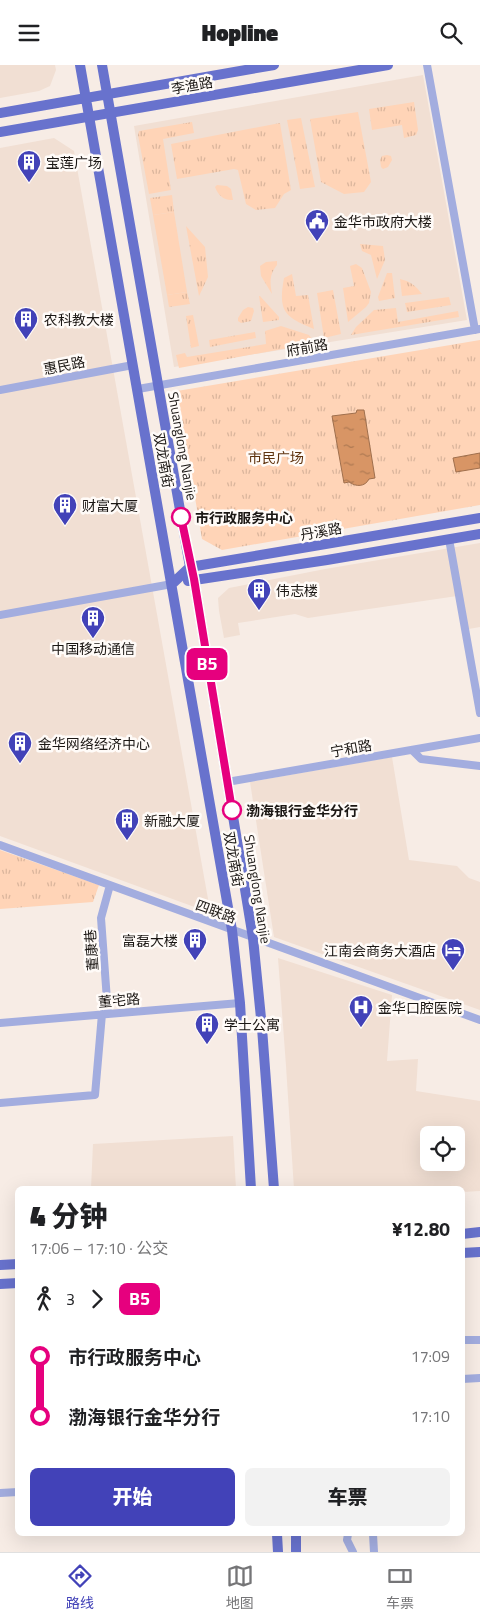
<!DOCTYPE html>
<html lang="zh">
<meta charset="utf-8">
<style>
body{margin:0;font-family:"Titillium Web","Noto Sans SC",sans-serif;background:#f2f2f2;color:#202124;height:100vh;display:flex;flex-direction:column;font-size:19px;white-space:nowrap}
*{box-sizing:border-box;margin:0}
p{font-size:16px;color:#757577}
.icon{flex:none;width:28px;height:28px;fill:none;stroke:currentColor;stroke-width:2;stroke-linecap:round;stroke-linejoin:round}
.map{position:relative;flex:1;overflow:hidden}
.side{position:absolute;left:15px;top:1121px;width:450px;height:350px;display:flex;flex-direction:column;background:#fff;border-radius:8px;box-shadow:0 5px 20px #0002}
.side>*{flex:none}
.badge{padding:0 10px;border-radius:8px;font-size:18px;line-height:32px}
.fabs{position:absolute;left:420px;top:1061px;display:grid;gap:10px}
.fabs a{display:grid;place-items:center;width:45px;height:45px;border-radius:8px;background:#fff;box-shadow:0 5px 20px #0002;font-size:25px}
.map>.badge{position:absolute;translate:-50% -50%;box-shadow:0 0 0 2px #fff}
.legs{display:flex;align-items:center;gap:8px;height:55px;padding:0 15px;font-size:16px}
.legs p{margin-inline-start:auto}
.overview{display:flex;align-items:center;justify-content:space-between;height:85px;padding:0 15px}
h1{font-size:28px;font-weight:800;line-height:38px}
.primary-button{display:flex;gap:10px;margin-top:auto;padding:10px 15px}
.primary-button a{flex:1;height:58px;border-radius:8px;background:#4242b8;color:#fff;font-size:20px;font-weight:800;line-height:58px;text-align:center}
.primary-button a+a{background:#f2f2f2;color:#202124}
ul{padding:0 15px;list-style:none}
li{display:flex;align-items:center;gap:18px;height:60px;font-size:19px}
li i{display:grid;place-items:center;width:8px;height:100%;margin:0 6px;background:currentColor}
li i::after{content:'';width:12px;height:12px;margin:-6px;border:4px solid;border-radius:50%;background:#fff}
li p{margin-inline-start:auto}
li:first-child i{background:linear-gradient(#0000 50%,currentColor 0)}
li:last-child i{background:linear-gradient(currentColor 50%,#0000 0)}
header{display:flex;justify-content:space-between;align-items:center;height:65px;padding:0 15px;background:#fff;font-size:22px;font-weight:800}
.dock{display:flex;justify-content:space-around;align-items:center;height:70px;border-top:1px solid #e0e0e0;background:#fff;font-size:14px;color:#757577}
.dock a{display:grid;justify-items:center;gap:2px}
.dock .on{color:#4242b8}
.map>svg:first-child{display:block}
</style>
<header><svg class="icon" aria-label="menu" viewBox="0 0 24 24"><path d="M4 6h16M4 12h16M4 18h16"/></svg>Hopline<svg class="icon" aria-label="search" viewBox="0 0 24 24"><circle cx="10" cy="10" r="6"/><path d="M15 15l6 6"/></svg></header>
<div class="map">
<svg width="480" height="1487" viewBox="0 0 480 1487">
<defs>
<pattern id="grass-tufts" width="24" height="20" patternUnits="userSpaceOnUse" patternTransform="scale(1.25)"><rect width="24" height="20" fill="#ffd4b7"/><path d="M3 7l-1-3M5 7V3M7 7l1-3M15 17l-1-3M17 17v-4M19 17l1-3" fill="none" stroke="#dab59c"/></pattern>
<pattern id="water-ripples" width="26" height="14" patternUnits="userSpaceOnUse" patternTransform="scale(1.25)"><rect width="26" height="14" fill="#d89565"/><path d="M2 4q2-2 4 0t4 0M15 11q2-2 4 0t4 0" fill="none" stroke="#ae7952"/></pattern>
</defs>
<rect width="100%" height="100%" fill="#f7ece5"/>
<path fill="#f1dfd3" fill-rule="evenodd" d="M0,0H55L56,5L50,21L39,26L0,33Z
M423,10L467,255L174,302L134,61Z
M54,73L74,86L210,845L200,844L0,771V83Z
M480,478V562L463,565L457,531L308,553L295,549L238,558L240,570L224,573L219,546L218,533L229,523L325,504Z
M392,692L409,795L457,801L469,813L480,817V945L274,872L250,717Z
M278,893L392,930L387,996L418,994L416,1026L480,1036V1126L463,1127L462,1124H294L286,1001ZM429,1070H456V1098H429Z
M233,1071L236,1124H91L93,1079Z"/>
<path fill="url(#grass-tufts)" d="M414,37L418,65L416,70L404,73L402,60L372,65L369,44Z
M358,47L371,117L364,127L344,129L321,117L310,54Z
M301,53L315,122L300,124L287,55Z
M192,57L194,68L163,74L171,125L149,129L138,70L139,66Z
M280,58L291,125L284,129L275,143L256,145L246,139L238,105L234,104L177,114L171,79Z
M387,90L391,91L392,95L388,102L383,104L381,102L380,95L382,91Z
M217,120L227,121L231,124L233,135C224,136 218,130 215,122Z
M172,130L174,147L153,150L150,133Z
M186,161L205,182L208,212L199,231Z
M360,179L383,181L385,195L377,214L371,190L362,186Z
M277,196V200C269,210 270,218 272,229L261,211L260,201L266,197Z
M356,199L362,203L371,227L369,238L366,242L348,257L343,223L354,221L350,201Z
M387,208H392L395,233L379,236L378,232Z
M292,209L296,231L308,230L314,264C284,252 278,246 284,213Z
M400,214C410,216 416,221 422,229L402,231Z
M333,225L341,269L324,273L317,228Z
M187,227L190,239L169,242L167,230Z
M259,231H260L279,252V255L263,257Z
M449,232L451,240L407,247L405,238Z
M248,242L253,243L254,246L251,256L241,258L238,256V253L243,245Z
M396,243L398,257L458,246L459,252L351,270L356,262L374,245Z
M193,250L199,281L191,283L186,251Z
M281,261L309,270L315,278L179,303L176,290L185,288L187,292L266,279L265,266Z
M255,267L256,273L210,282L209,275Z
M480,275V440L222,485L202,474L177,326Z
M0,785L99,820L93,837L0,844Z"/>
<path fill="#ffd4b7" d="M174,147L187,227L167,230L153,150Z"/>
<path fill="url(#water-ripples)" stroke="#9f6f4d" d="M357,345H364L375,413L369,414C365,422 356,422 349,417L344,418L332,351L356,348Z
M480,388V403L456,407L453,393Z"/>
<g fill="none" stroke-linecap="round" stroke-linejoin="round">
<path stroke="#a3addf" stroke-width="8" d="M427,0L475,265
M138,324L480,264
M0,325L133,300
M449,474L480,648
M0,550L172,519
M412,685L421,694L480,701
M227,717L480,673
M0,780L480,955
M108,949L101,853L110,820
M0,958L240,938
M0,1038L95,1030L102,949
M462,1275H480
M462,1314L480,1313
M0,1428L18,1427
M348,1469L347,1475L353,1487
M373,1469L374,1487"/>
<path stroke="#6872cd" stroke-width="10" d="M80,0L232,865L240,938L251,1124
M102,0L190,502L194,514L253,873L262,963L274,1124
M0,48L274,0
M0,67L388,0
M188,516L327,495L480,469
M172,519L190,502L480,453
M462,1169L480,1167
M462,1188L480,1187
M0,1200L18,1199
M0,1219L18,1218
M277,1469L278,1487
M296,1469V1487"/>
</g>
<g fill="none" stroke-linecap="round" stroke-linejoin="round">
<g stroke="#fff" stroke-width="11">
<path id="line-1" d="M181,452L194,514L232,745"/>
</g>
<use href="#line-1" stroke="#e6007e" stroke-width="8"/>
</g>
<defs>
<g id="building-pin" transform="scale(1.25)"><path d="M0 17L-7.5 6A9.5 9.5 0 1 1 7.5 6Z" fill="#4242b8" stroke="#fffbf8"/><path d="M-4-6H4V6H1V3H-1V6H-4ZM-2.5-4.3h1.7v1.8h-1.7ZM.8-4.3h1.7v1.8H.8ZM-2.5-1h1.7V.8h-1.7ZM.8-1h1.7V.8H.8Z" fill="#fff"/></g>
<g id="civic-pin" transform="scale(1.25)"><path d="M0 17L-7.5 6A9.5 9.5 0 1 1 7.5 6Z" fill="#4242b8" stroke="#fffbf8"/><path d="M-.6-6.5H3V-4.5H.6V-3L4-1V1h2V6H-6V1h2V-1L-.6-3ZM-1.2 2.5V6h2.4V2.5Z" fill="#fff"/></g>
<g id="hotel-pin" transform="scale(1.25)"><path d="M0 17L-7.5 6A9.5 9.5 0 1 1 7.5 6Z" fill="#4242b8" stroke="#fffbf8"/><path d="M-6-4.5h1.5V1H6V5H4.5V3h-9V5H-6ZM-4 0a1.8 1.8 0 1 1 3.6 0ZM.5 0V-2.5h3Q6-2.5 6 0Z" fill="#fff"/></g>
<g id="hospital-pin" transform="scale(1.25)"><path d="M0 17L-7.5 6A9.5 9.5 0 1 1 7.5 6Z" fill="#4242b8" stroke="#fffbf8"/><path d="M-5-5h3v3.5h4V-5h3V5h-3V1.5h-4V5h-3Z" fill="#fff"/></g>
</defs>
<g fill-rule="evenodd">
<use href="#building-pin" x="29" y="97"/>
<use href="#civic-pin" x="317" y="156"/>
<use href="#building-pin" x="26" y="254"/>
<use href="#building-pin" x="65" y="440"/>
<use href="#building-pin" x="259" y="525"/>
<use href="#building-pin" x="93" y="553"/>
<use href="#building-pin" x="20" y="678"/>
<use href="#building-pin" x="127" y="755"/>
<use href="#building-pin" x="195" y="875"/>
<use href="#hotel-pin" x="453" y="885"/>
<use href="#hospital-pin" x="361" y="942"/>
<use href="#building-pin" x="207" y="959"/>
</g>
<g fill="#fff" stroke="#e6007e" stroke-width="2.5">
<circle cx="181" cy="452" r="9"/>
<circle cx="232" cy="745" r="9"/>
</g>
<g text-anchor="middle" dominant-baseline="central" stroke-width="5" stroke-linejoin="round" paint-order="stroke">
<g font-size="14" fill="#1b1714" stroke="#fffbf8">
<text transform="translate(192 20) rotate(-10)">李渔路</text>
<text transform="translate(307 282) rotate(-10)">府前路</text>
<text transform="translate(64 300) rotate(-11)">惠民路</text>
<text transform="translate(183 381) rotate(80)">Shuanglong Nanjie</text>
<text transform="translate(164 395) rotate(80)">双龙南街</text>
<text transform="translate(321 466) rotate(-10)">丹溪路</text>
<text transform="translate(351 683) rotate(-10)">宁和路</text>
<text transform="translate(234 794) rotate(80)">双龙南街</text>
<text transform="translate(258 824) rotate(81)">Shuanglong Nanjie</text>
<text transform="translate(216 846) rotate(20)">四联路</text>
<text transform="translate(91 885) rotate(-94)">董康巷</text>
<text transform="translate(119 935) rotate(-5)">董宅路</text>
</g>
<g font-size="14" fill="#1b1714" stroke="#fffbf8" text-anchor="start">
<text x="46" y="97">宝莲广场</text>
<text x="334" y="156">金华市政府大楼</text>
<text x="44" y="254">农科教大楼</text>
<text x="82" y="440">财富大厦</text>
<text x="276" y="525">伟志楼</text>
<text x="93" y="583" text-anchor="middle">中国移动通信</text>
<text x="38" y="678">金华网络经济中心</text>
<text x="144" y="755">新融大厦</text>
<text x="178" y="875" text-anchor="end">富磊大楼</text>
<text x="436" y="885" text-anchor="end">江南会商务大酒店</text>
<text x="378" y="942">金华口腔医院</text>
<text x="224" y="959">学士公寓</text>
</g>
<g font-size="14" fill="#5e320d" stroke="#fffbf8">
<text x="276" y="392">市民广场</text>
</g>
<g font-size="14" font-weight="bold" fill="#1b1714" stroke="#fffbf8" text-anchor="start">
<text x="195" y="452">市行政服务中心</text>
<text x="246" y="745">渤海银行金华分行</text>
</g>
</g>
</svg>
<div class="fabs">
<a><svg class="icon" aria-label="locate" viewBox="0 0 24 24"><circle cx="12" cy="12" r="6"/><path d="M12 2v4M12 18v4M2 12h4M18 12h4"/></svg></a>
</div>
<b class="badge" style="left:207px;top:599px;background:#e6007e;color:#fff">B5</b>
<section class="side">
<div class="overview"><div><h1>4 分钟</h1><p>17:06 – 17:10 · 公交</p></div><b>¥12.80</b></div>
<div class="legs"><svg class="icon" aria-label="walk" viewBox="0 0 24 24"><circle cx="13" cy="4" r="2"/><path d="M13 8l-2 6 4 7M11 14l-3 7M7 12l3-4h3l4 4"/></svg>3<svg class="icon" aria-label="forward" viewBox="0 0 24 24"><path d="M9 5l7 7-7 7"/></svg><b class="badge" style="background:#e6007e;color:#fff">B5</b></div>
<ul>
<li><i style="color:#e6007e"></i><b>市行政服务中心</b><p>17:09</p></li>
<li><i style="color:#e6007e"></i><b>渤海银行金华分行</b><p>17:10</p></li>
</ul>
<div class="primary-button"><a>开始</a><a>车票</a></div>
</section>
</div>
<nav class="dock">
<a class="on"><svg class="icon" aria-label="directions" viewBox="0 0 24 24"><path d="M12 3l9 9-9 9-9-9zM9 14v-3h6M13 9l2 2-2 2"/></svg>路线</a>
<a><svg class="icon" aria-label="map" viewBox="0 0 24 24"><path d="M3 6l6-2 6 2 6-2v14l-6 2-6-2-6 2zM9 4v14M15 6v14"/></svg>地图</a>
<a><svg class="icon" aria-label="tickets" viewBox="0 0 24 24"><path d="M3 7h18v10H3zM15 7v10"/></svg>车票</a>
</nav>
